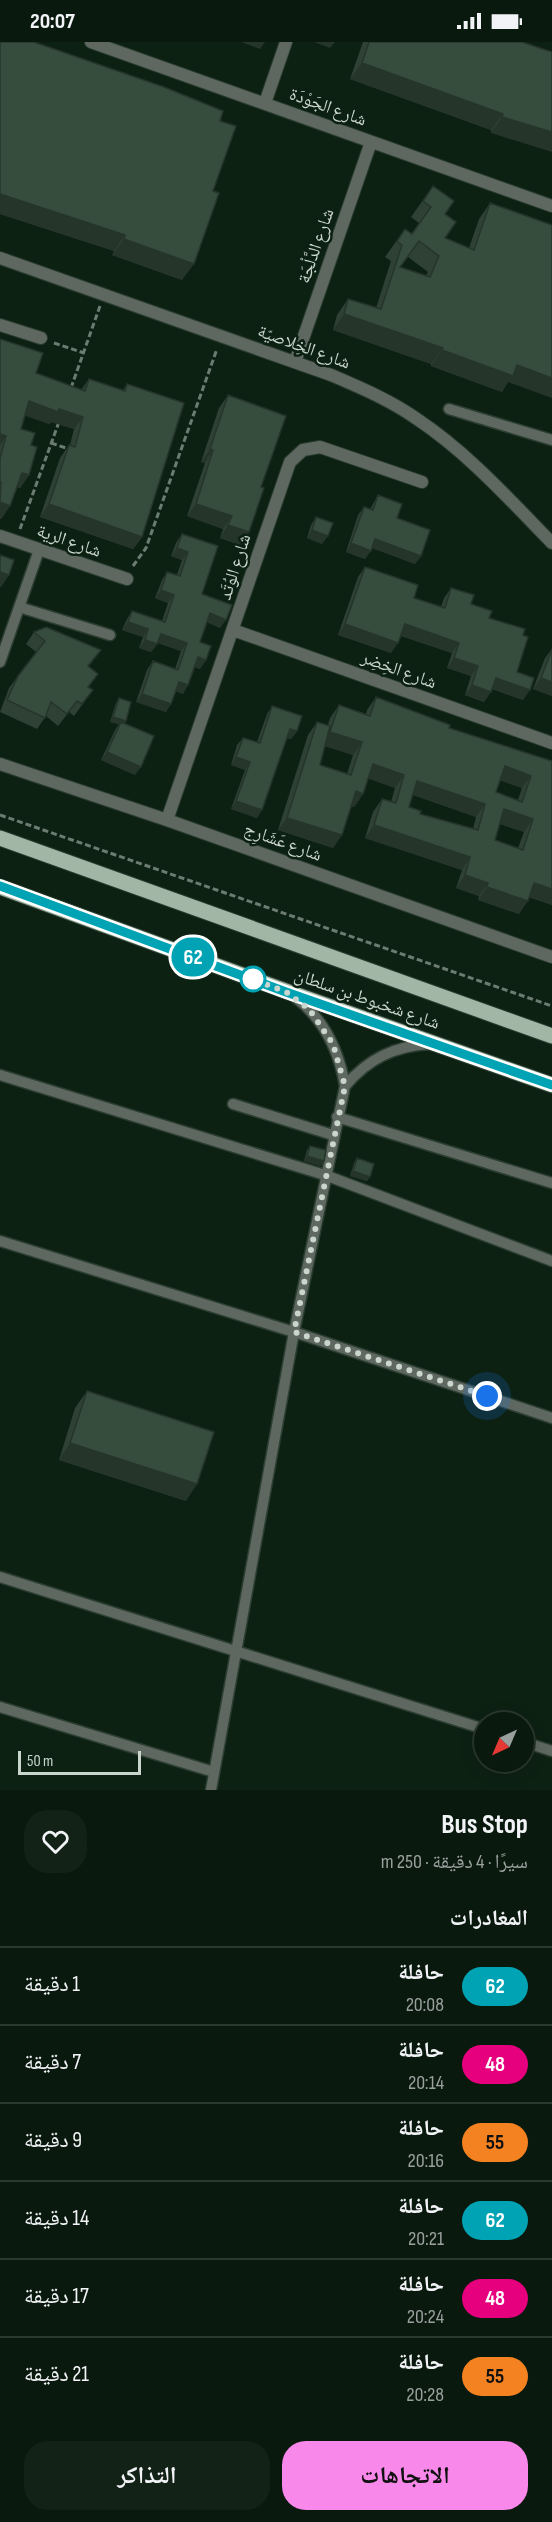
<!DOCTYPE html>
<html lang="ar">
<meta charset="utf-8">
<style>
body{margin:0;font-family:"Sofia Sans Condensed","Noto Naskh Arabic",sans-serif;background:#132217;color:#f1f3f6;direction:rtl;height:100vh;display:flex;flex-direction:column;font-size:22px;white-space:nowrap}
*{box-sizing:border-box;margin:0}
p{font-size:20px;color:#99a09e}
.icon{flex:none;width:33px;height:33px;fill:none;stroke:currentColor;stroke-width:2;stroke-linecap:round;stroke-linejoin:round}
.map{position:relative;height:1748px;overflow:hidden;direction:ltr}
.details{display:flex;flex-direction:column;background:#0a190e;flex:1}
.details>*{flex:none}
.badge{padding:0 12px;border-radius:20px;font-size:21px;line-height:39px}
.needle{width:39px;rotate:224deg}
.controls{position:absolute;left:474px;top:1670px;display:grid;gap:12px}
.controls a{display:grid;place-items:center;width:60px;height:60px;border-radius:50%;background:#0a190e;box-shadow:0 3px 15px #0003,0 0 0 2px #2a382e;font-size:30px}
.scale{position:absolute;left:18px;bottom:15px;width:123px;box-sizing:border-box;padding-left:6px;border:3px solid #cad6cd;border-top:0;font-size:16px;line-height:21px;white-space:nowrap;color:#cad6cd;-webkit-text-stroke:4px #0d2113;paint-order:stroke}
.you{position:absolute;width:30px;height:30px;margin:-15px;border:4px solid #fff;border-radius:50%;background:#1a73e8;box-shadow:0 0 0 9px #1a73e833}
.map>.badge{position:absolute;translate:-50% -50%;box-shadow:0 0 0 3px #fff}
h2{padding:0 24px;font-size:22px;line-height:54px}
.round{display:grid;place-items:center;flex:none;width:63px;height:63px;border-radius:24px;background:#132217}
.summary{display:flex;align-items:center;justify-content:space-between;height:102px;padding:0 24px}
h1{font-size:28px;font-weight:700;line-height:45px}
.cta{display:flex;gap:12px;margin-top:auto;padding:12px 24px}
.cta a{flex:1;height:69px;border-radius:24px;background:#f888ea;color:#111;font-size:24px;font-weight:700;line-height:69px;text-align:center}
.cta a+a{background:#132217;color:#f1f3f6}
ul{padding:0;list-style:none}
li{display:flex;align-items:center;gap:18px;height:78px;padding:0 24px;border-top:2px solid #2a382e}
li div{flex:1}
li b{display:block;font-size:22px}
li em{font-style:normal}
li .badge{min-width:66px;font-weight:700;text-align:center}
.status{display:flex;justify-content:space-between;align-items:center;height:42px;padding:0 30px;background:#0a190e;direction:ltr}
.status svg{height:16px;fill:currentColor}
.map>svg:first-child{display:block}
</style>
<div class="status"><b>20:07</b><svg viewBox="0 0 49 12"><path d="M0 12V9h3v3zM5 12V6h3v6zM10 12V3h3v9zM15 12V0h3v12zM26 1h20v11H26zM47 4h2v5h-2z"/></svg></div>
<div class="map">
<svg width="552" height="1748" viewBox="0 0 552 1748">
<rect width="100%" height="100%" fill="#0d2113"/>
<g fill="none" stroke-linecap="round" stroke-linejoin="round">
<g stroke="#2b3e31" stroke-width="13">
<path id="lane" d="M449,367L552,398
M19,565L110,593
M0,620L39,508
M0,1033L325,1133L552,1219
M345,1044C368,1017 394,1004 430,1002
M233,1062L333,1093
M337,1075L552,1141
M0,1199L294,1290L552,1376
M0,1535L484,1687
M0,1665L214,1730
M524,1700L552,1709
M211,1748L294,1290L345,1044C339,1009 324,977 295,955"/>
</g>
<g stroke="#2b3e31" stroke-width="14">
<path id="street" d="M91,0L552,164
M265,61L286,0
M0,216L331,333C361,346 390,358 417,377C468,411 509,457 552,501
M0,283L41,296
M295,320L371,100
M0,494L127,537
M233,588L552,701
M0,722L167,778L552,915
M167,778L290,420L303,408L320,405L422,440"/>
</g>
<g stroke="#2b3e31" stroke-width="17">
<path id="primary" d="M0,796L552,994
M0,845L286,949L552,1043"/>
</g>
<path stroke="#6c7c71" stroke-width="3" stroke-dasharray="6 3" stroke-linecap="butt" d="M54,301L84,311
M71,346L100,264
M51,401L69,407
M20,487L59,380
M133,524L146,506L217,307
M0,773L552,964"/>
<use href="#lane" stroke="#5e6860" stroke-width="10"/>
<use href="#street" stroke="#5e6860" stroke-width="12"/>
<use href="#primary" stroke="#a2b6a6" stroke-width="15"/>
</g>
<path fill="#2e4134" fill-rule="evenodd" d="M363,0H522L552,10L491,91V88L350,37Z
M220,79L213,149L182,238L112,213L114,209L0,172Z
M433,144L445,172V196L469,206L479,177L490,161L508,340L502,350L431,324V322L333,288L337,273L348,257L376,266L391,219L385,215L405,187L412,192L419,181L411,175ZM408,215L428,230L426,234L400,225Z
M0,297L36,331L81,348L89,337L123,348L127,342L142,495L133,507L40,475L60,416L69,403H70L74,387L51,380L49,382L25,373L21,387L31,403L29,433L20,446L17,445L10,464L1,477H0Z
M228,353L261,445L249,490L240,503L220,496L223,487L187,474L205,421L201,420L219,366Z
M378,453L421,514L415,522L372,506L365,517L346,510L358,473L364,465L370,467L373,462Z
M316,475L322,502L307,496L311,483Z
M182,492L202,552L220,586L207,580L200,600V627L195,625L188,643L183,652L176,649L166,670L136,660L147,628L153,619L175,627L181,609L158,601L151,610L139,606L143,595L122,588L127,577L132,569L162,579L168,561L155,556L162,538L167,530L177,533L182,518L171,514L176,501Z
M365,525L414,556L441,565L444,556L451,546L489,576L523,593L517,630L523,658L492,647L484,660L465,653L471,634L447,626L452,611L401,594L391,611L338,593L358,535Z
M34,590L101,608L89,624V645L93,648L74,674L69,670L58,684L46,674L37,687L0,670L9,646L36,610L26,602Z
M552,607V654L533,647L545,616Z
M376,655L449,686L552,719V863L529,855L519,872L478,858L479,854L456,846L462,828L365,796L373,770L382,757L391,760L395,746L368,736L363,752L354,765L351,764L342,793L333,806L278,788L308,693L317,680L328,683L330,676L339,663L366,672L367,668ZM325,704L353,713L347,732L320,723ZM500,738L522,746L518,758L496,750ZM413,753L476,775L473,787L420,772L409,765ZM500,782L524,790L518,806L495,798Z
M119,656L124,681L135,733L101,718L115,688L119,682L110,680L116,661Z
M272,664L297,689L291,697L287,696L257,776L231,767L245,728L231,723L237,703L243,696L257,700L267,672Z
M310,1104L321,1124L304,1119L307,1108Z
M357,1116L370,1135L367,1139L350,1134L354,1121Z
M87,1349L186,1459L59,1418L75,1366Z"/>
<path fill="#26352a" d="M241,0H265L260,7Z
M314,0H335L330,6Z
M362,21L503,72L491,88L350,37Z
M502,75L552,90V110L491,91Z
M0,152L125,193L114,209L0,172Z
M124,197L194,222L182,238L112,213Z
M344,272L443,306L431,322L333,288Z
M442,308L517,323L552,336V356L508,340L502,350L431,324Z
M29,359L59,367L83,375L74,387L51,380L49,382L20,372Z
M0,392L6,394L0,403Z
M210,407L213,408L205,421L201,420Z
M22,431L29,433L20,446L13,444Z
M0,460L10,464L1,477H0Z
M49,462L142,495L133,507L40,475Z
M196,462L232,474L223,487L187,474Z
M228,483L249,490L240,503L220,496Z
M312,488L328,494L322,502L307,496Z
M375,497L421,514L415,522L370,505Z
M351,501L371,509L365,517L346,510Z
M177,506L188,510L182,518L171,514Z
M0,530L9,533L1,545H0Z
M161,548L174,553L168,561L155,556Z
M210,571L226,578L220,586L204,579Z
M128,580L148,587L143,595L122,588Z
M345,582L398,601L391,611L338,593Z
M405,582L459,601L452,611L398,593Z
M161,592L187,601L181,609L155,600Z
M145,598L157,602L151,610L139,606Z
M198,615L206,618L200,627L192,624Z
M454,616L478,624L471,634L447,626Z
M496,636L530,648L523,658L489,646Z
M541,636L552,640V654L533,647Z
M179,640L188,643L183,652L173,648Z
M472,643L491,650L484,660L465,653Z
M142,652L171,662L166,670L136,660Z
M113,675L126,679L123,683L121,680L119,682L110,680Z
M290,687L297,689L291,697L285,695Z
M330,690L362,700L353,713L321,703Z
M107,710L141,725L135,733L101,718Z
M236,715L250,720L245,728L231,723Z
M373,722L404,733L395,746L364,735Z
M505,724L531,734L522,746L496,737Z
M417,739L485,762L476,775L408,751Z
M356,749L363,752L354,765L347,762Z
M236,759L262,768L257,776L231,767Z
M504,767L533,777L524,790L495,780Z
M287,776L342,793L333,806L278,788Z
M374,783L470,815L462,828L365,796Z
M465,833L488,841L479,854L456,846Z
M534,841L552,847V863L525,854Z
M487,845L528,859L519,872L478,858Z
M307,1114L324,1119L321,1124L304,1119Z
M353,1129L370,1135L367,1139L350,1134Z
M70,1401L197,1442L186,1459L59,1418Z"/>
<path fill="#364c3c" stroke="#26352a" stroke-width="1.5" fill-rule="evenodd" d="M0,0H34L164,45L223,69L220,79L236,84L213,149L219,151L194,222L124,197L125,193L0,152Z
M369,0H522L552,10V90L502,75L503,72L362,21Z
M433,144L454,159L445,172L456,180L445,196L474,208L490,161L552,183V336L517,323L513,334L442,308L443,306L344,272L348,257L381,267L402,203L397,199L405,187L412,192L431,165L423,159ZM419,199L439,214L430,235L400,225Z
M0,297L43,311L36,331L85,349L89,337L125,349L127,342L184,361L142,495L49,462L69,403L75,405L83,375L59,367L58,370L29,359L21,387L35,391L31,403L37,405L29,433L22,431L10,464L0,460L1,440H0V416L6,394L0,392Z
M228,353L286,374L261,445L264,446L249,490L228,483L232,474L196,462L213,408L210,407Z
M378,453L402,462L397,476L430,488L421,514L375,497L371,509L351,501L364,465L373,468Z
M316,475L333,481L328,494L312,488Z
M182,492L218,504L202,552L232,563L226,578L210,571L200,600L211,604L206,618L198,615L188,643L179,640L171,662L142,652L153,619L178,628L187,601L161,592L157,602L145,598L148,587L128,580L132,569L165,580L174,553L161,548L167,530L180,534L188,510L177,506Z
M0,513L14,518L9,533L0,530Z
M365,525L418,543L414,556L445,566L451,546L474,553L471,562L492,569L489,576L525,587L523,593L528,595L517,630L534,636L530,648L496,636L491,650L472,643L478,624L454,616L459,601L405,582L398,601L345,582Z
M46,585L101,608L88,624L98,632L88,645L93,648L82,662L77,659L67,672L51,660L45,676L7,658L18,634L45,599L34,590Z
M552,607V640L541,636Z
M376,655L450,683L449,686L552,719V847L534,841L528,859L487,845L488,841L465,833L470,815L374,783L382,757L396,761L404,733L373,722L363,752L356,749L342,793L287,776L317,680L330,684L320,723L351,733L362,700L330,690L339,663L370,674ZM505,724L531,734L522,760L496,750ZM417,739L485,762L478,788L420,772L421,769L409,765ZM504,767L533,777L523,808L495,798Z
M119,656L131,660L126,679L113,675Z
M272,664L302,674L297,689L290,687L262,768L236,759L250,720L236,715L243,696L260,701Z
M121,680L154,694L141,725L107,710Z
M310,1104L326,1108L324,1119L307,1114Z
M357,1116L374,1122L370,1135L353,1129Z
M87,1349L214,1390L197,1442L70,1401Z"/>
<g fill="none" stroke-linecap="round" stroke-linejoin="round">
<g stroke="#fff" stroke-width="14">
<path id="line" d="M0,844L286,950L552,1043"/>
</g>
<use href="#line" stroke="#00a3b4" stroke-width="9"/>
<path stroke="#cad6cd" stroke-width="6" stroke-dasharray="0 10.8" d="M253,937L245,934L286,950L309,967L333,1002L345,1044L294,1290L487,1354"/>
</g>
<circle fill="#fff" stroke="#00a3b4" stroke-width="3" cx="253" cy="937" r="12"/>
<g text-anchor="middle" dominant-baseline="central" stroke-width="5" stroke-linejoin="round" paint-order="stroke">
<g font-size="18" fill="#cad6cd" stroke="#0d2113">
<text transform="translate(328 65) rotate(20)">شارع الجَوْدَة</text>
<text transform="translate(316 204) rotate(-71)">شارع الدَّلْجَة</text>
<text transform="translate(304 305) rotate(20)">شارع الخِلاصيّة</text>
<text transform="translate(69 499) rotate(19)">شارع الرية</text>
<text transform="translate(235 525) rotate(-72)">شارع الوُتَد</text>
<text transform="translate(399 628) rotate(20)">شارع الخِضِر</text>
<text transform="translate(283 800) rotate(20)">شارع عَشَارِج</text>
<text transform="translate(367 957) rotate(19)">شارع شخبوط بن سلطان</text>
</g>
</g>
</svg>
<div class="controls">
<a><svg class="needle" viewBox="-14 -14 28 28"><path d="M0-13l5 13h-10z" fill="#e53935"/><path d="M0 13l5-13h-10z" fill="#99a09e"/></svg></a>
</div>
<div class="scale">50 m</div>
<div class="you" style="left:487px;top:1354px"></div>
<b class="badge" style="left:193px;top:915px;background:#00a3b4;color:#fff">62</b>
</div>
<section class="details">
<div class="summary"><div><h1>Bus Stop</h1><p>سيرًا · 4 دقيقة · 250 m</p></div><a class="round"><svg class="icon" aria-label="heart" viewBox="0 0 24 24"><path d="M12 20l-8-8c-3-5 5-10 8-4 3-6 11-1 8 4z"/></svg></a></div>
<h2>المغادرات</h2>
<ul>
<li><span class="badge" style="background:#00a3b4;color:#fff">62</span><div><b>حافلة</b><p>20:08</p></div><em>1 دقيقة</em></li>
<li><span class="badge" style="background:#e6007e;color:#fff">48</span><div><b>حافلة</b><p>20:14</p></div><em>7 دقيقة</em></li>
<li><span class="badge" style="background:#f58220;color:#111">55</span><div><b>حافلة</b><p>20:16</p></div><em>9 دقيقة</em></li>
<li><span class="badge" style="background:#00a3b4;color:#fff">62</span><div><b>حافلة</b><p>20:21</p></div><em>14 دقيقة</em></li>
<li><span class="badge" style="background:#e6007e;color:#fff">48</span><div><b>حافلة</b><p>20:24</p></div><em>17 دقيقة</em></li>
<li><span class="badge" style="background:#f58220;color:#111">55</span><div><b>حافلة</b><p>20:28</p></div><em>21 دقيقة</em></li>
</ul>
<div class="cta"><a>الاتجاهات</a><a>التذاكر</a></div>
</section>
